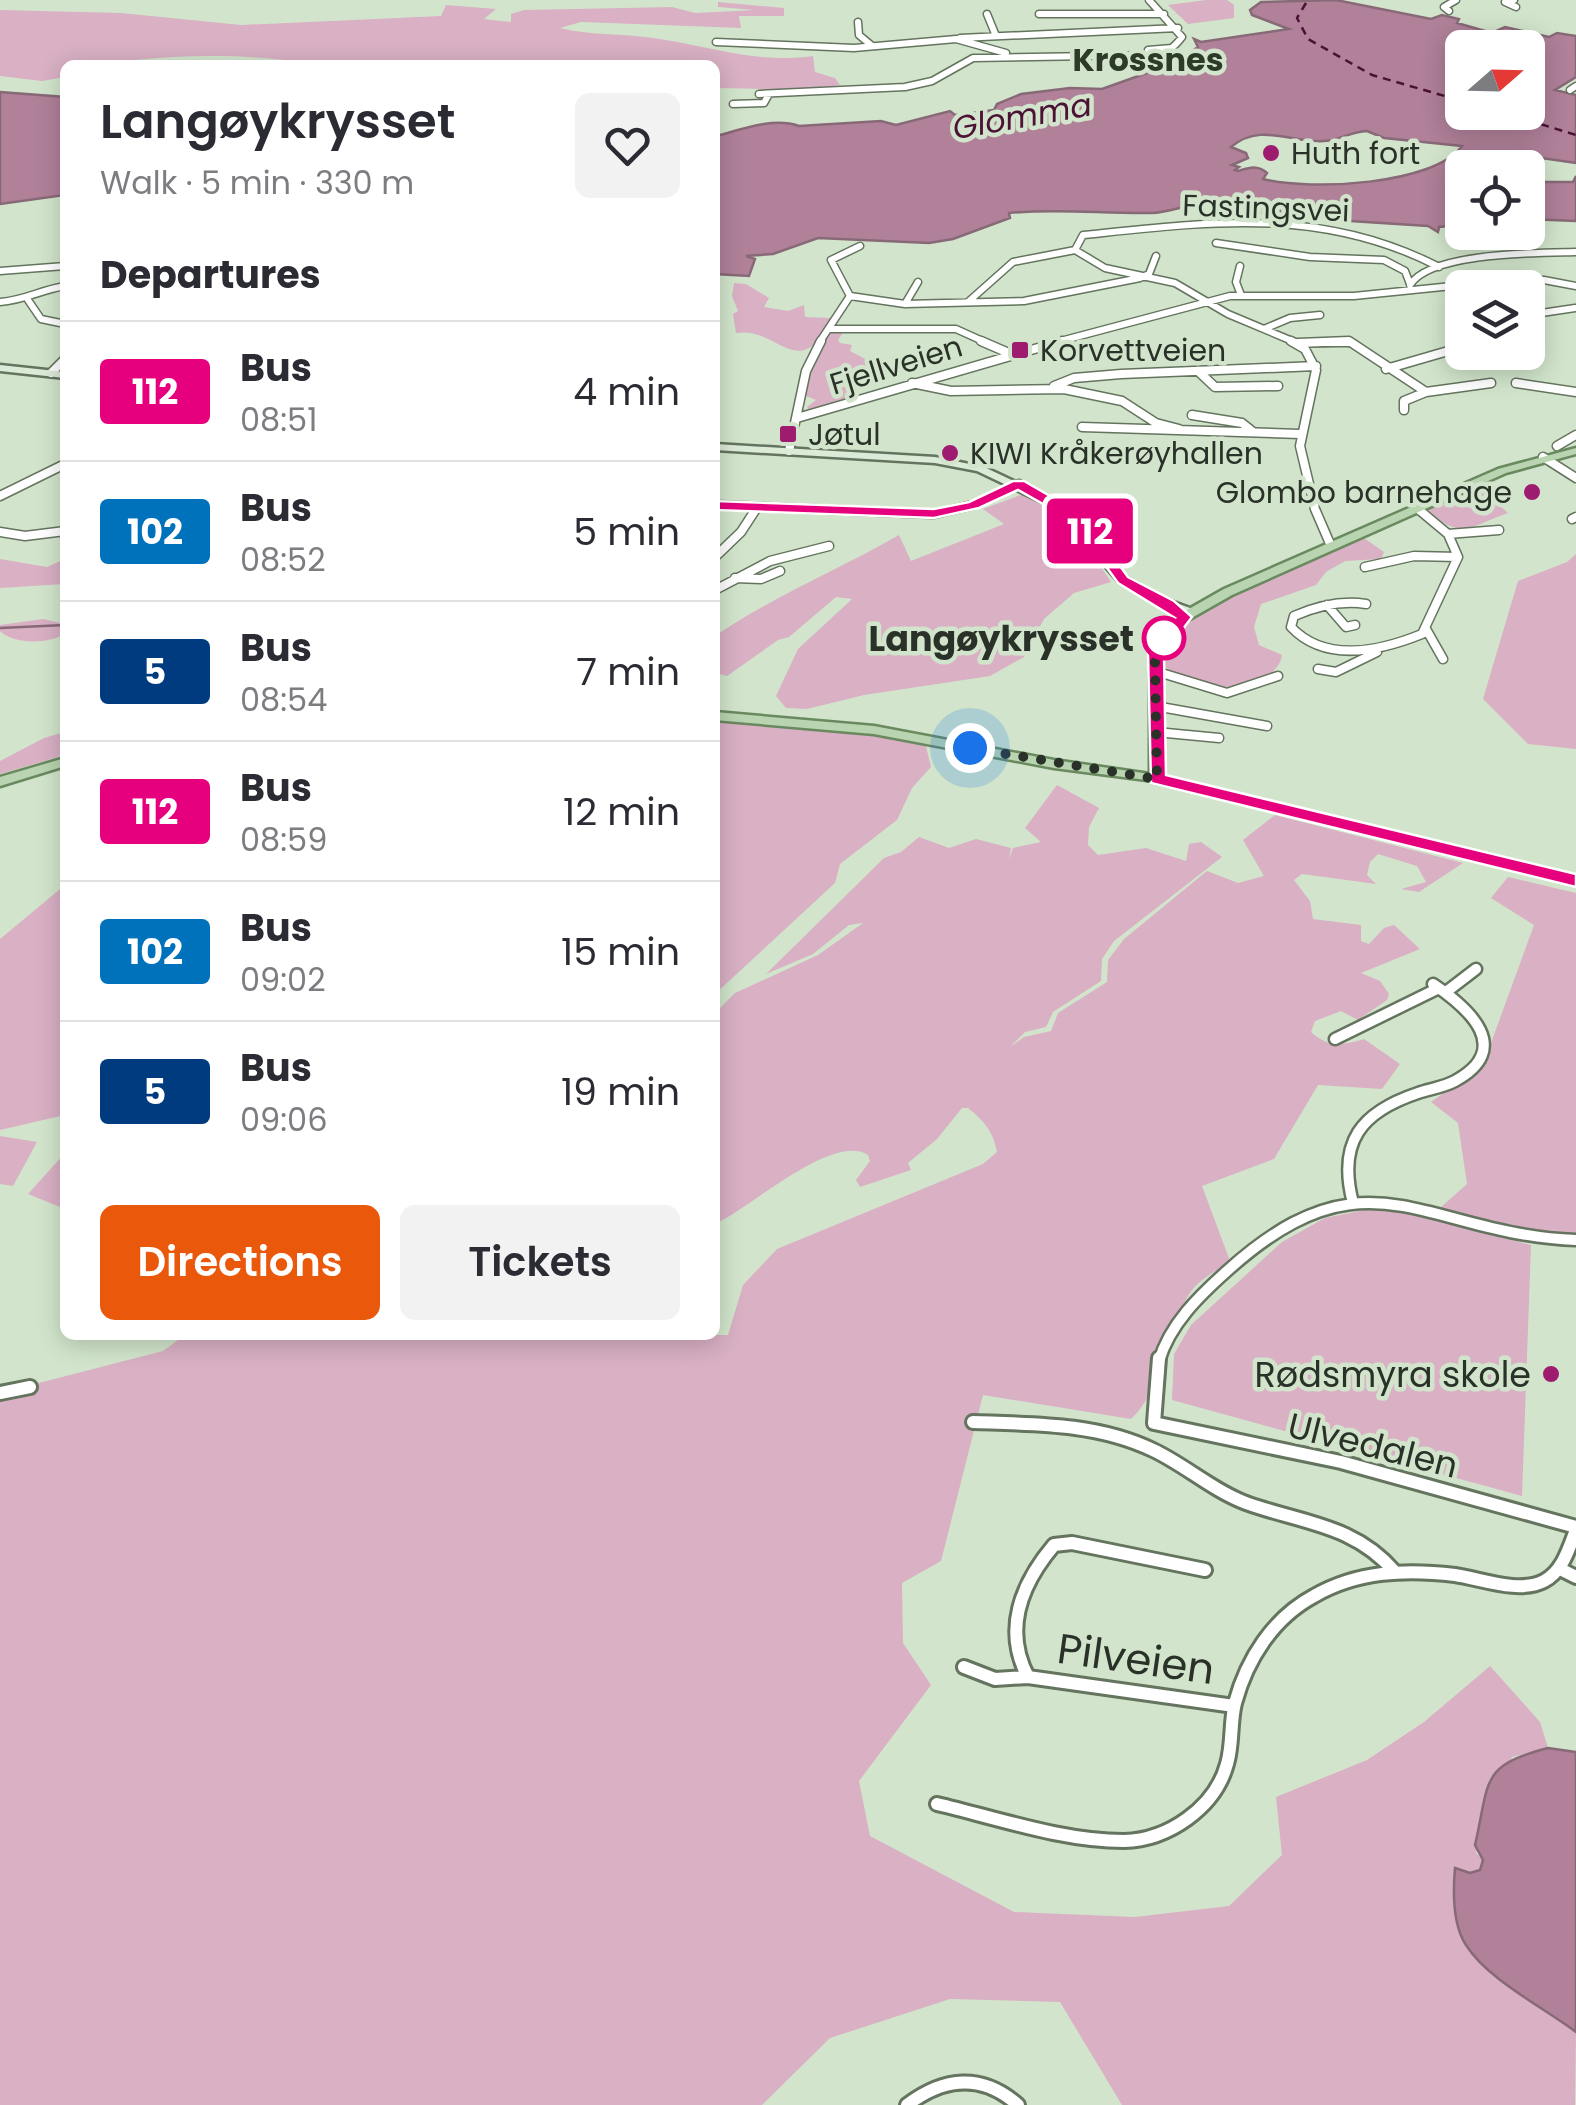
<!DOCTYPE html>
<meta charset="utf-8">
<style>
body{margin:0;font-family:Poppins,sans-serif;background:#f2f2f3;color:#2b2b33;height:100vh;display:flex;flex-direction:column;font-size:38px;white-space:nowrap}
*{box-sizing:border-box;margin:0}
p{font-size:32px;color:#7c7c81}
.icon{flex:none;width:55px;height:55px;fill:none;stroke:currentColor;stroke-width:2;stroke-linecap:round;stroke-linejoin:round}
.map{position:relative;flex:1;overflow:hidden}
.sheet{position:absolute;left:60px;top:60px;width:660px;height:1280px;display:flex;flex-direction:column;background:#fff;border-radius:15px;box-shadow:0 5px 25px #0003}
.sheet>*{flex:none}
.badge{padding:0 20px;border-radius:8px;font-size:35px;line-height:65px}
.needle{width:65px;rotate:70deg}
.buttons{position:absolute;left:1445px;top:30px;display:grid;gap:20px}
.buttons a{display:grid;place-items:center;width:100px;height:100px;border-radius:15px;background:#fff;box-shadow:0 5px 25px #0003;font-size:50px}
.you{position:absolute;width:50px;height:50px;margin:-25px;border:8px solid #fff;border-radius:50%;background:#1a73e8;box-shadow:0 0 0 15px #1a73e833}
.map>.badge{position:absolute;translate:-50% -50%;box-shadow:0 0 0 5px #fff}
h2{padding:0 40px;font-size:38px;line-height:90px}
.round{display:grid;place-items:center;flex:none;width:105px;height:105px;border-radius:15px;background:#f2f2f3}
.summary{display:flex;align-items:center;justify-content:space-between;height:170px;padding:0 40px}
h1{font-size:48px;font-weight:600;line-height:75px}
.primary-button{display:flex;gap:20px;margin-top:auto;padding:20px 40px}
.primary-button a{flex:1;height:115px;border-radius:15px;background:#ea580c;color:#fff;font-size:40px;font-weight:600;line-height:115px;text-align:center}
.primary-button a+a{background:#f2f2f3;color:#2b2b33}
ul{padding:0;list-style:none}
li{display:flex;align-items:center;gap:30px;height:140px;padding:0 40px;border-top:2px solid #e1e1e2}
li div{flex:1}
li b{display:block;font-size:38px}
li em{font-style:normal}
li .badge{min-width:110px;font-weight:700;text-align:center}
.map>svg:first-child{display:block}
</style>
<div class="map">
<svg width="1576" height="2105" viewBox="0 0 1576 2105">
<rect width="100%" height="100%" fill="#d2e5cc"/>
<path fill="#d9b0c4" d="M1206,0H1227L1234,5V18L1188,24L1168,5Z
M718,2L784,8V16H739L741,28L581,22L560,28C591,36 627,33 660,39C712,47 759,64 813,56L815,72L835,78L840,85L805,90L718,88L715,65H317C259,54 194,54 135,60L134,65H65V77L42,81L0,76V10L121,13L241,25L441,16L446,5L496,9L484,19L511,22V14L524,10L672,7L695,13L755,10L718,7Z
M734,283L746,284L769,298L764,307L788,311L804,305L805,317L830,318L831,323C796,383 778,326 736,333L733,314L738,311L732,296Z
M829,332H843L838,340L840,343L852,345L850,351L875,364L874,373L848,380L858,396L809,410L807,407L816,400L804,395L809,368Z
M1478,486L1508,513C1470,526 1461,542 1427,509Z
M1023,494L1072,524L1111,582L1074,593L1044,619L1024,657L990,676L864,695L807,709L786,708L776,696L798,649L852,599L836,597L789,637L778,640L727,676L715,673V636C774,596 838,570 899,535L911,561L1004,524L983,509Z
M1364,538L1384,552L1381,559L1345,561L1326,572L1316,585L1261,604L1254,627L1259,645L1282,655C1280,676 1244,691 1225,690C1204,689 1175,675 1158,662C1183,600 1305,564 1364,538Z
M1576,554V749L1528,744L1483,699L1518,581L1567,562Z
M0,559L47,567L65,559V584L0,588Z
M43,619L65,624V633C50,645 12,644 0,631V625Z
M715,720L901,737L925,742L931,767L912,788L897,820L840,864L835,883L715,994Z
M65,732V755L0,774V761L44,738Z
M1057,785L1099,808L1089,827L1088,845L1098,855L1146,848L1186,861L1189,844L1201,842L1222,857L1114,941L1102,959L1101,981L1053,1012L1046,1027L1025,1032L1010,1047L1024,1037L1051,1031L1058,1013L1107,982L1108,960L1124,939L1207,871L1238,883L1264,876L1243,840L1275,815L1463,863L1419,892L1401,889L1426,882L1417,866L1378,854L1370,862L1367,875L1376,884L1302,874L1294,880L1310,901L1313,919L1361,925V941L1369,944L1384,928L1394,925L1420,949L1361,973L1380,981L1389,994L1387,1000L1358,1020L1341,1011L1315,1021L1311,1032C1328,1048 1343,1045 1364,1039L1400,1064L1382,1089L1318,1085L1274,1159L1202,1186L1230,1261C1219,1269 1201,1279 1192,1290C1166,1326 1162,1392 1131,1419L983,1395L941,1561L902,1583L903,1643L931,1685L859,1781L870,1836L1014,1912L1135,1917L1229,1906L1282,1855L1276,1797L1367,1760L1424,1722L1490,1666L1540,1722L1548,1748L1512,1757L1476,1853L1483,1859L1480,1870L1543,2007L1576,2032L1575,2105H1122L1060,2002L950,1999L830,2038L762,2105H0V1393L163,1351L185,1335H728L743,1285L777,1249L983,1164L997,1152C993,1131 984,1121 968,1108H962L937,1139L908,1163L911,1170L860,1187L856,1180L870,1161L868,1155C833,1132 749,1209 715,1224V1013L735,993L818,955L863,923L849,925L813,954L766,974L884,858L901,852L919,837L949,848L976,839L1011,848L1009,859L1013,848L1041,842L1025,828Z
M1508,877L1576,893V1237L1519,1230L1440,1208L1467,1184L1458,1123L1431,1102L1483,1065L1534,925L1491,898Z
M65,885V1115L0,1130V939Z
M0,1136L37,1142L13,1186L0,1184Z
M65,1153V1209L28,1194Z
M1370,1209L1407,1213L1531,1245L1522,1496L1172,1400L1174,1354L1191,1325L1282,1242L1325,1218Z"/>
<path fill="#b08199" stroke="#886977" stroke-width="2.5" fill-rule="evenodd" d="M1336,0L1431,19L1442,15L1459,19L1457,23L1492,33L1505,27L1549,37L1557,33L1576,36V77L1555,90L1576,95V163L1500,152L1474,162L1471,167L1462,168V222H1449L1450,226L1439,227L1438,232L1428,226L1350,221L1303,211L1222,216L1211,209L1213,206C1191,201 1174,212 1152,213C1104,214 1057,208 1009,213L1010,218L953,239L929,243L818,238L773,254L746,256L755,259L749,276L715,274L717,136C742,129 774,117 799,126L881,121L896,125L950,111L955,115L994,110L997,104L1021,94L1070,88L1102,89L1158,69L1156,65L1179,60L1198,47L1194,39L1201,42L1289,29L1252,15L1250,10L1261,2ZM1462,48H1528V71L1534,74L1528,79V112H1462V69L1447,64L1462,66ZM1367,131L1384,138L1462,146C1434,185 1310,191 1263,179L1267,173C1257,164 1248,168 1238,171L1235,170L1239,167L1232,165L1248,158L1246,153L1231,147C1263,120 1295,147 1332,140C1345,137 1352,132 1367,131Z
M0,92L65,97V195L0,204Z
M1576,176V221L1528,219V182H1573Z
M1548,1748L1576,1752V2032C1543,2007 1488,1980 1466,1945C1452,1924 1453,1891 1455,1868L1470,1873L1480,1870L1483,1860L1475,1845C1490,1781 1479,1766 1548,1748Z"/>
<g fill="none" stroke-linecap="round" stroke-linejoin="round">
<path stroke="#886977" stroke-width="2.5" d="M0,628L65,625"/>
<path stroke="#4c1235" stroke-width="2.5" stroke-dasharray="8 6" stroke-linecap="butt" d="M1306,3L1297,18L1308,39L1372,75L1462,101
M1501,112L1576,135"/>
<g stroke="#64745e" stroke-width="9">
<path id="street-far3" d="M1149,0L1182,37C1173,49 1162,58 1148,50L1172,48
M1514,0L1505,2L1516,7
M1449,11L1444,7L1456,0
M987,14L996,36
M1039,14H1164
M858,22L859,35L871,45
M960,38L1178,28
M716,42L854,48L956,39L1006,53
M1570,90L1576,86
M759,94L905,87L932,81L973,58L1157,55
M733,104L764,103L769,94
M1216,243L1310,257L1384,260L1405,271L1410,284
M1240,266L1236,282L1241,295
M0,271L65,266
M1410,285C1430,252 1539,253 1576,252
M850,296L905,304L1024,301L1140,278L1149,274L1156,256
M28,300L41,319L65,324
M0,302C26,300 40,290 65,286
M968,302L1013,262L1075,250
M905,304L918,282
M1528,315L1575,308
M829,329H956L987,343
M1264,329L1290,318L1320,315
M819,343L850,296L831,260L860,246
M1053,343L1230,296H1354L1511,280H1544L1576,286
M1297,343L1228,314L1175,283L1105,268L1075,250L1083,235C1209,222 1322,206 1439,267
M1298,343H1352"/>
</g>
<g stroke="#64745e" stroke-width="11">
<path id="street-far2" d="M981,341L1011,354
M1291,341L1305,349L1316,370L1300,446L1315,509L1331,546
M1298,343L1349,341L1426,392L1491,383
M1386,369L1462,347
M1198,371L1215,387L1278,386
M51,373L65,359
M912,383L951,391L1064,389L1122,401L1156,423L1179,429
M1516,383L1576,392
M1054,386L1074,378L1121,374L1316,366
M1404,410V401L1426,392
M1192,415L1242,423L1252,431
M797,418L1062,341
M1082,427L1300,434
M1557,446L1576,435
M789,451L806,371L821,341
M1543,457L1576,478
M0,496L65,464
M715,505L934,514L973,505L1019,484
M1572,519L1576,517
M0,532L25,536L65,531
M1448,534L1499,530
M715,557L741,532L756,509
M1365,567L1414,556L1458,557
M735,578L761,579L780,571
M715,590L770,561L829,546
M1366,604C1341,600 1317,606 1294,616L1291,627C1326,664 1380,651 1422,634L1458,557L1448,534L1418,509
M1327,605L1346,627L1355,625
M1426,629L1443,659
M1318,669L1336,672L1377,652
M1155,671L1227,693L1278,676
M1155,706L1267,726
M1156,732L1219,738"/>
</g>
<g stroke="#64745e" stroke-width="15">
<path id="street-far1" d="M1446,992L1476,969
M1335,1039L1439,988
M1353,1203C1337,1142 1361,1112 1418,1093C1430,1089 1444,1087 1455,1081C1514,1049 1470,1009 1433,984
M1159,1361C1170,1324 1199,1296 1227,1271C1369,1143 1423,1234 1576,1240"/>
</g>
<g stroke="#64745e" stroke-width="18">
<path id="street" d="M1159,1358L1154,1423L1341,1462L1576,1527
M0,1393L30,1387
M973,1422C1034,1424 1097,1423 1153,1450C1185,1465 1212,1490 1246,1503C1301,1523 1354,1524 1395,1572
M1560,1569L1576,1577
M964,1667L995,1679L1028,1677L1234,1706
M1028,1677C1003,1630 1021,1584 1054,1545L1072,1543L1205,1570
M937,1804C997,1818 1062,1841 1124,1841C1168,1840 1215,1808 1227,1764C1233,1744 1230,1723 1235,1703C1247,1659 1273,1618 1314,1596C1357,1571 1406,1569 1455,1575C1482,1579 1519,1594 1544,1581C1563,1571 1569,1548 1576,1530
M907,2105C944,2077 982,2073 1018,2105"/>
</g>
<g stroke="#64745e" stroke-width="5">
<path id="secondary" d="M0,365L65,372V378L0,371Z
M715,444L935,457L984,467L1075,510L1092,527L1114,564L1127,578L1163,598L1198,611L1193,614L1155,602L1119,582L1105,566L1084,531L1067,514L977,471L935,463L715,450Z
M1157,775L1576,876V884L1153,782L1151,779Z"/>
</g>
<g stroke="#69895f" stroke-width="5">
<path id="primary" d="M1576,448V454L1506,473L1232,595L1188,620L1169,639L1162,654L1164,779L1162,782L1054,768L874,734L715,720V712L874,726L1054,760L1150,774V654L1160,634L1180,614L1224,589L1498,469Z
M65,758V766L0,786V777Z"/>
</g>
<use href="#street-far3" stroke="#fff" stroke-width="6"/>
<use href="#street-far2" stroke="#fff" stroke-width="8"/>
<use href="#street-far1" stroke="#fff" stroke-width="10"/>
<use href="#street" stroke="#fff" stroke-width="12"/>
<use href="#secondary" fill="#dcead8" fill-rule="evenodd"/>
<use href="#primary" fill="#b9d4b0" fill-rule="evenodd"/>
</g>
<path fill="#e6007e" stroke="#fff" stroke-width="2.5" d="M1013,481H1024L1083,515L1128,577L1174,601L1192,617L1164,654L1166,775L1576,874V887L1151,783L1148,654L1159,634L1175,618L1118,583L1073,521L1018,490L979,508L934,518L715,510L708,505L715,501L934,509L969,502Z"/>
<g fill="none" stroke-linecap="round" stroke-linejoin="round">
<path stroke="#2a3128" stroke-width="10" stroke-dasharray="0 18" d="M970,748L1157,779L1155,662L1164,638"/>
</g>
<g fill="#9e1c6f" stroke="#d2e5cc" stroke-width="4">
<circle cx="1271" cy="153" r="10"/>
<rect x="1010" y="340" width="20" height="20" rx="5"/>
<rect x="778" y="424" width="20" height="20" rx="5"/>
<circle cx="950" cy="453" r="10"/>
<circle cx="1532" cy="492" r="10"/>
<circle cx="1551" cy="1374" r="10"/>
</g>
<circle fill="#fff" stroke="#e6007e" stroke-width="5" cx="1164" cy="638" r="20"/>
<g text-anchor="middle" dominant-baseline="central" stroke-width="9" stroke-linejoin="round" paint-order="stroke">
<g font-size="30" fill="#2a3128" stroke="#d2e5cc" text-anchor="start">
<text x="1291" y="153">Huth fort</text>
<text x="1040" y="350">Korvettveien</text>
<text x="808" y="434">Jøtul</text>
<text x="970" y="453">KIWI Kråkerøyhallen</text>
<text x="1512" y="492" text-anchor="end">Glombo barnehage</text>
</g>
<g font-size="30" fill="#2a3128" stroke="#d2e5cc">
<text transform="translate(1266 208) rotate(2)">Fastingsvei</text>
<text transform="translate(896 365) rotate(-17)">Fjellveien</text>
</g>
<g font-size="32" font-weight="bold" fill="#2c3a27" stroke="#d2e5cc">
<text x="1148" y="59">Krossnes</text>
</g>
<g font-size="32" font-style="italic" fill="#4c1235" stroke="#d2e5cc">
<text transform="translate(1022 116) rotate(-10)">Glomma</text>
</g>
<g font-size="35" font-weight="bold" fill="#2a3128" stroke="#d2e5cc" text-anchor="end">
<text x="1134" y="638">Langøykrysset</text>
</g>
<g font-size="35" fill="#2a3128" stroke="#d2e5cc" text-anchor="end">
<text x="1531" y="1374">Rødsmyra skole</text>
</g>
<g font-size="35" fill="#2a3128" stroke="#d2e5cc">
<text transform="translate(1373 1445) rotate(14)">Ulvedalen</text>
</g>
<g font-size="42" fill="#2a3128" stroke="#d2e5cc">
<text transform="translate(1136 1659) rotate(8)">Pilveien</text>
</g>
</g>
</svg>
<div class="buttons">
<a><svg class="needle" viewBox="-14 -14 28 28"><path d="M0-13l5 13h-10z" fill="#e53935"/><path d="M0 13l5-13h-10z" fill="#7c7c81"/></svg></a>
<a><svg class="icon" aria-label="locate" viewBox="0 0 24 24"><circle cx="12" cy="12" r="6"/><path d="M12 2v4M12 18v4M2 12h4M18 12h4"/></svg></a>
<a><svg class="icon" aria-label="layers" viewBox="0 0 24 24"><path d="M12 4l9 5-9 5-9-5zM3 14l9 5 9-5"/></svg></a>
</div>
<div class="you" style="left:970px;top:748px"></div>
<b class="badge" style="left:1090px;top:531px;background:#e6007e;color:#fff">112</b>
<section class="sheet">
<div class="summary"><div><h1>Langøykrysset</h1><p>Walk · 5 min · 330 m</p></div><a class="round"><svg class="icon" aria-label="heart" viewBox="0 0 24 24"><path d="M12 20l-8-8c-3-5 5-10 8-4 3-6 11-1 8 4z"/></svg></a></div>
<h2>Departures</h2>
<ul>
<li><span class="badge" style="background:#e6007e;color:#fff">112</span><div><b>Bus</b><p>08:51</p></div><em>4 min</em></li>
<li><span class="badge" style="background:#0072bc;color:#fff">102</span><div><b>Bus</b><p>08:52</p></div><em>5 min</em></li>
<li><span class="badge" style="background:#003b80;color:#fff">5</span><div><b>Bus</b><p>08:54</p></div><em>7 min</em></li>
<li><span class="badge" style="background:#e6007e;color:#fff">112</span><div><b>Bus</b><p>08:59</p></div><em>12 min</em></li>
<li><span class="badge" style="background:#0072bc;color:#fff">102</span><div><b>Bus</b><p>09:02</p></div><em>15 min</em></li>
<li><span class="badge" style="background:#003b80;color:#fff">5</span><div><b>Bus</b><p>09:06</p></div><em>19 min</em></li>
</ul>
<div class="primary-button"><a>Directions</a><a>Tickets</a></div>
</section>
</div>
